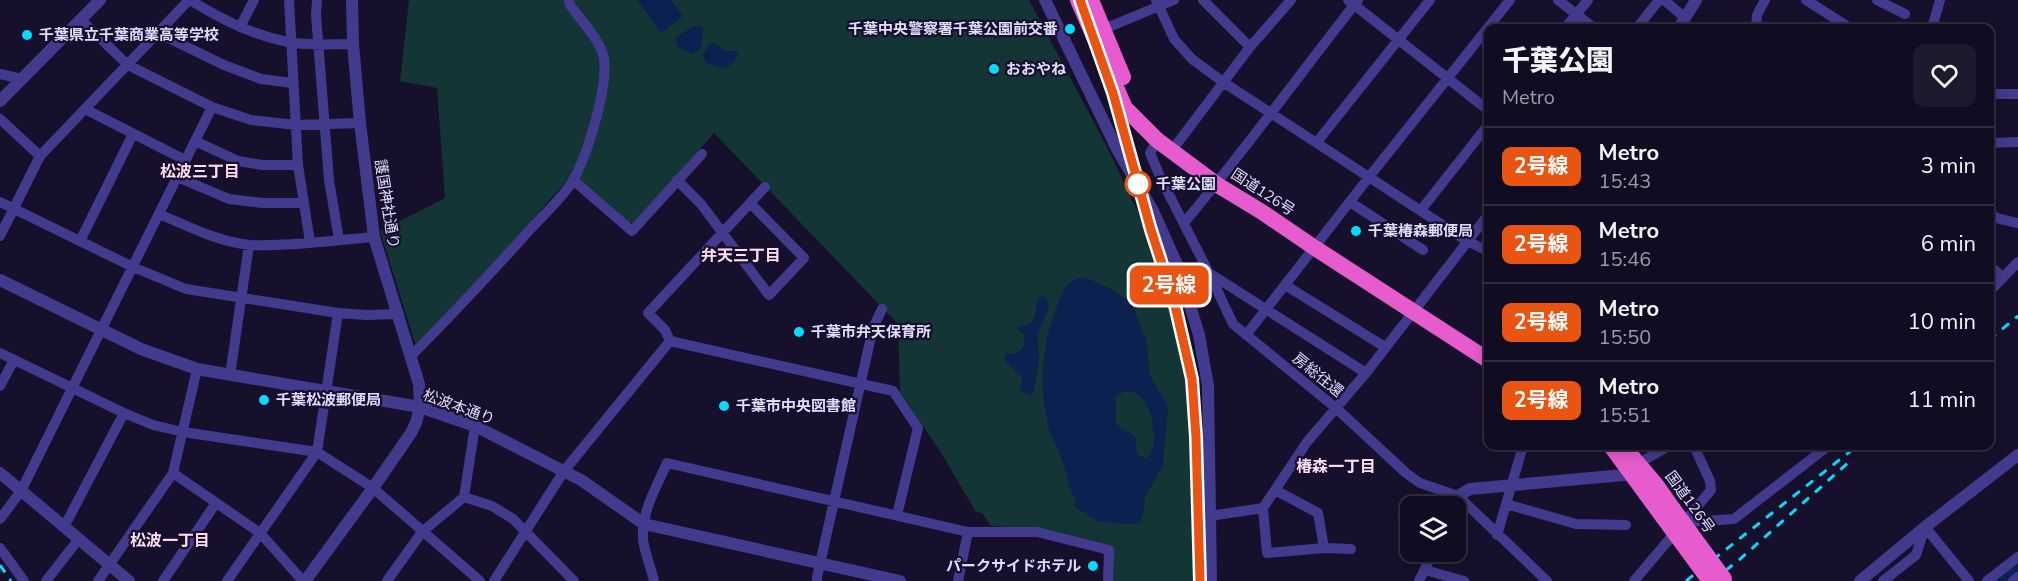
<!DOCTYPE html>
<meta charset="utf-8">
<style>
body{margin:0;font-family:"Nunito Sans","Noto Sans JP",sans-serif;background:#1e1a2e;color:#f1f3f6;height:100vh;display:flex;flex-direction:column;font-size:22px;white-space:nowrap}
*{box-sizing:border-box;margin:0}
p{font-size:20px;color:#9c9ba5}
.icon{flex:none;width:33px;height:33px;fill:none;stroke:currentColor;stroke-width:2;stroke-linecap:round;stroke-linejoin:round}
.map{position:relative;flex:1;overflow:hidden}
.drawer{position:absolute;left:1484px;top:24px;width:510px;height:426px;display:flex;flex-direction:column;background:#100c21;border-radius:12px;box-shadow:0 3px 15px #0003,0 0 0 2px #302c3f}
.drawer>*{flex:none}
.badge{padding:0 12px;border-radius:9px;font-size:21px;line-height:39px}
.controls{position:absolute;left:1400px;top:496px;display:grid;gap:12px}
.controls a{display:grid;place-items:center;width:66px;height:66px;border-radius:12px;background:#100c21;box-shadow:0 3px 15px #0003,0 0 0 2px #302c3f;font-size:30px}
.map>.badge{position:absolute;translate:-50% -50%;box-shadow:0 0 0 3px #fff}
.round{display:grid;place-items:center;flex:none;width:63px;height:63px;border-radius:12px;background:#1e1a2e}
.summary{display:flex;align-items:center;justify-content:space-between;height:102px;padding:0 18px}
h1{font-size:28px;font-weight:800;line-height:45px}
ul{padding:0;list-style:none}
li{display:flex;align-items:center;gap:18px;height:78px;padding:0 18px;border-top:2px solid #302c3f}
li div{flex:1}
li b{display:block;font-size:22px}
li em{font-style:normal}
li .badge{min-width:66px;font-weight:700;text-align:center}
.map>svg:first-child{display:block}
</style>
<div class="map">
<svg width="2018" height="581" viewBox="0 0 2018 581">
<rect width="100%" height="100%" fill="#16102c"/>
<path fill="#133536" d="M409,0H1029L1108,149L1159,256L1181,341L1192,408L1195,449L1198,581H1110V548L1032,528L991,526L982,513L976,512L940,451L900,392L898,324L714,133L635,222L626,223L569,178L503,253L419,344L415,343L380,231L445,198L437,88L400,81Z"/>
<path fill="#0c214f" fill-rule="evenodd" d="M637,0H671L683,16L661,33Z
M694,25L703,28L701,49L692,54L677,46L676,38Z
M710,44H715L726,51H737L739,54L732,64L724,68L707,64L703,58V53Z
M1084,277L1108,287L1132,304L1146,340L1150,376L1168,407L1163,465L1145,497L1143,514L1140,523L1126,524L1097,521L1074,506L1076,499L1072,494C1068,481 1065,467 1060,454C1057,446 1051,437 1049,429C1039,389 1041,347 1056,309C1063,292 1064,281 1084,277ZM1123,392C1126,392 1130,391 1133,392C1146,397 1155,417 1152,429C1157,435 1154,435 1154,442C1152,451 1153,451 1146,459L1139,455L1136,449V439L1130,432H1126L1116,424C1115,414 1117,407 1116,397Z
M1043,295L1049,302C1049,314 1041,322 1038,334C1037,340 1039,347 1039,353C1039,361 1035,390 1032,395L1024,393L1020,389L1022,377L1004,360L1006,353L1011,354L1021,350L1024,345V335L1017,328C1021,326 1028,325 1031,322C1040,314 1031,303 1043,295Z"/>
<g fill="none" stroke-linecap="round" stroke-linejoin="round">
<path stroke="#0c214f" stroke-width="16" d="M2004,581L2018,570"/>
<path stroke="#423a8c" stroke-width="10" d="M190,0C221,19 252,35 288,42C309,46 332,44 353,44
M289,0L298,165L310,242
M317,0L316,15L329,180L339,240
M1156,0L1174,39L1192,59L1223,82L1467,241L1488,251
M1203,0L1250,47
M1348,0L1488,110
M1558,0L1594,28
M1664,0L1684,17
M1806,0L1850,28
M1877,0L1905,14
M81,20L128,65L212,107L251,120L296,125L360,123
M240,27L254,0
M1565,28L1588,0
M1637,28L1659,0
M1756,28L1757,15L1765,0
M1932,28L1940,0
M1104,29L1174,0
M158,33L224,65L261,79L293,83
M0,74L22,79
M1989,94H2018
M85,109L185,160
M0,119L40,156
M1159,137L1150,153L1161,179L1209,273L1233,324L1336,408L1406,473L1420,483L1458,496L1547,581
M195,141L238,161L262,165H298
M1317,142L1430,0
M1989,143L2018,142
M1176,145L1250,47L1291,0
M177,177L229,199L263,203H303
M573,180L632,231L702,154
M677,180L701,204L769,295L804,258L750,203
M0,202L133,267L186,289L338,313L367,315L399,314
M1350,202L1423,250
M1421,210L1488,125
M159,214C188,226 218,242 250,245C288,247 336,240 374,237
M1989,214L2000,219L2018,223
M1184,223C1244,151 1300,74 1358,0
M0,236L40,156L189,0
M80,241L133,134
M1989,265L2003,278
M1209,273L1366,373
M1285,285L1385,347
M1989,292L2018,262
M1246,335L1369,177L1510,0
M670,341L893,391L918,428L897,515
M670,341L665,330L648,313L765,187
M0,353L124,413L153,425L183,432L317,452L373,488L480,581
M411,356C451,316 489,275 527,233C541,217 561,200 572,182C587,157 608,88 604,59C601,40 581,21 570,5L569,0
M230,375L249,245
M0,386L14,360
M1640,465L1646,459L1669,446
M173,473L260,533L303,581
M1275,490L1318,513L1324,548L1351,549
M464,497L475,426
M1506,504L1576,524L1626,525
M1263,508L1267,553L1324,548
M1210,516L1263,508L1307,442L1366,373L1488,215
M0,519L21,491L212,107
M1686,522L1734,519L1828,446
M64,527L124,413
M1925,527L1969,581
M1497,535L1523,446
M0,548L24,581
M1425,570L1464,581
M46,581L78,540
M98,581L173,473L197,369
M163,581L216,503
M227,581L317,452L338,313
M387,581L422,532L464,497L492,506L513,519L574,581
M494,581L564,471L670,341
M654,581C651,568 645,553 643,540C641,512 656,488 667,463L968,532H1037L1109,550L1108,581
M817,581V577L873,328L882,309
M958,581L968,532
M1419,581L1433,552
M1634,581L1711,490L1710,481L1694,446
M1883,581L1916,555L1925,527
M1987,581L2018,557
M2013,581L2018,577"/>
<path stroke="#423a8c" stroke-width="12" d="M1045,0L1117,149L1153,211L1179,269L1199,335L1208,386L1211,581
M1679,28L1696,0
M0,101L100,0
M0,280L141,349L197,369L420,407L475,426L581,480L644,524L900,581
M0,473L129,581
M1458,496L1470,489L1624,475L1636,468
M305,581L373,488L411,433L416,423L420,407L419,384L374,237L360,123L353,44L352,0
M1860,581L1925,527L2018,455"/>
<path stroke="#e65cce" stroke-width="16" d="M1078,0L1125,108L1157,140L1216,184L1262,212L1315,248L1488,360
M1091,0L1123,77
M1611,446L1663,517
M1623,446L1657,486L1673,509"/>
<path stroke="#07daff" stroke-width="3" stroke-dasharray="9 8" stroke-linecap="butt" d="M1080,0L1107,74L1151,230L1174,301L1192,379L1197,457L1200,581
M1989,340L2018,316
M0,565L11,581
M1686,581L1857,446
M1712,581L1739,560L1849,462"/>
<path stroke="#e65cce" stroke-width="16" d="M1673,509L1724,579
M1663,517L1710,581"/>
</g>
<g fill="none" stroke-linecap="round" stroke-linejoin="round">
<g stroke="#fff" stroke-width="14">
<path id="line" d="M1080,0L1113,93L1151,230L1174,301L1192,379L1196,437L1200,581"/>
</g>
<use href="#line" stroke="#ea5413" stroke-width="9"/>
</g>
<g fill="#07daff" stroke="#16102c" stroke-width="2">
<circle cx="1070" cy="29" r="6"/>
<circle cx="27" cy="35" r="6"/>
<circle cx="994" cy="69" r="6"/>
<circle cx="1356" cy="231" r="6"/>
<circle cx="799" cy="332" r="6"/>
<circle cx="264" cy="400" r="6"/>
<circle cx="724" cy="406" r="6"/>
<circle cx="1093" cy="566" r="6"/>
</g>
<circle fill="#fff" stroke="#ea5413" stroke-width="3" cx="1138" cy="184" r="12"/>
<g text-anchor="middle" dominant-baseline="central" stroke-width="4.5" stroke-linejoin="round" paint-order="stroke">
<g font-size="15" font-weight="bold" fill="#e1dbff" stroke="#16102c" text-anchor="start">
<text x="1058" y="29" text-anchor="end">千葉中央警察署千葉公園前交番</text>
<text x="39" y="35">千葉県立千葉商業高等学校</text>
<text x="1006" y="69">おおやね</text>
<text x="1368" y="231">千葉椿森郵便局</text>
<text x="811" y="332">千葉市弁天保育所</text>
<text x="276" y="400">千葉松波郵便局</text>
<text x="736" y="406">千葉市中央図書館</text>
<text x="1081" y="566" text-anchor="end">パークサイドホテル</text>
</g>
<g font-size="15" font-weight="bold" fill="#e1dbff" stroke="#16102c" text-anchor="start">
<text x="1156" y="184">千葉公園</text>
</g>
<g font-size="15" fill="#e1dbff" stroke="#16102c">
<text transform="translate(1263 192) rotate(33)">国道126号</text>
<text transform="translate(387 204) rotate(81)">護国神社通り</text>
<text transform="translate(1318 375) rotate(39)">房総往還</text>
<text transform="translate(459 407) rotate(20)">松波本通り</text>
<text transform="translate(1690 502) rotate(54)">国道126号</text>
</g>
<g font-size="16" font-weight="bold" fill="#ffddf1" stroke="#16102c">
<text x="200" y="172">松波三丁目</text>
<text x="741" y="256">弁天三丁目</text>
<text x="1336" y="467">椿森一丁目</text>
<text x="170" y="541">松波一丁目</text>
</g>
</g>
</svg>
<div class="controls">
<a><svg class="icon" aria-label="layers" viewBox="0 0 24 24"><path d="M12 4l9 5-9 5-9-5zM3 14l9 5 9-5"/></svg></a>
</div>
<b class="badge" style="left:1169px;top:285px;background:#ea5413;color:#fff">2号線</b>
<section class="drawer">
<div class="summary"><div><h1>千葉公園</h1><p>Metro</p></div><a class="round"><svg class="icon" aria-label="heart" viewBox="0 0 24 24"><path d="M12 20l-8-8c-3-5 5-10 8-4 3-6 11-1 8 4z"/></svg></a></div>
<ul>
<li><span class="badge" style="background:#ea5413;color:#fff">2号線</span><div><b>Metro</b><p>15:43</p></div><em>3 min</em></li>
<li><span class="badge" style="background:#ea5413;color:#fff">2号線</span><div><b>Metro</b><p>15:46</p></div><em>6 min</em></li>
<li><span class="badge" style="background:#ea5413;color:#fff">2号線</span><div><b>Metro</b><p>15:50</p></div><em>10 min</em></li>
<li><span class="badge" style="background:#ea5413;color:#fff">2号線</span><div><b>Metro</b><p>15:51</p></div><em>11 min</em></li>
</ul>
</section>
</div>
